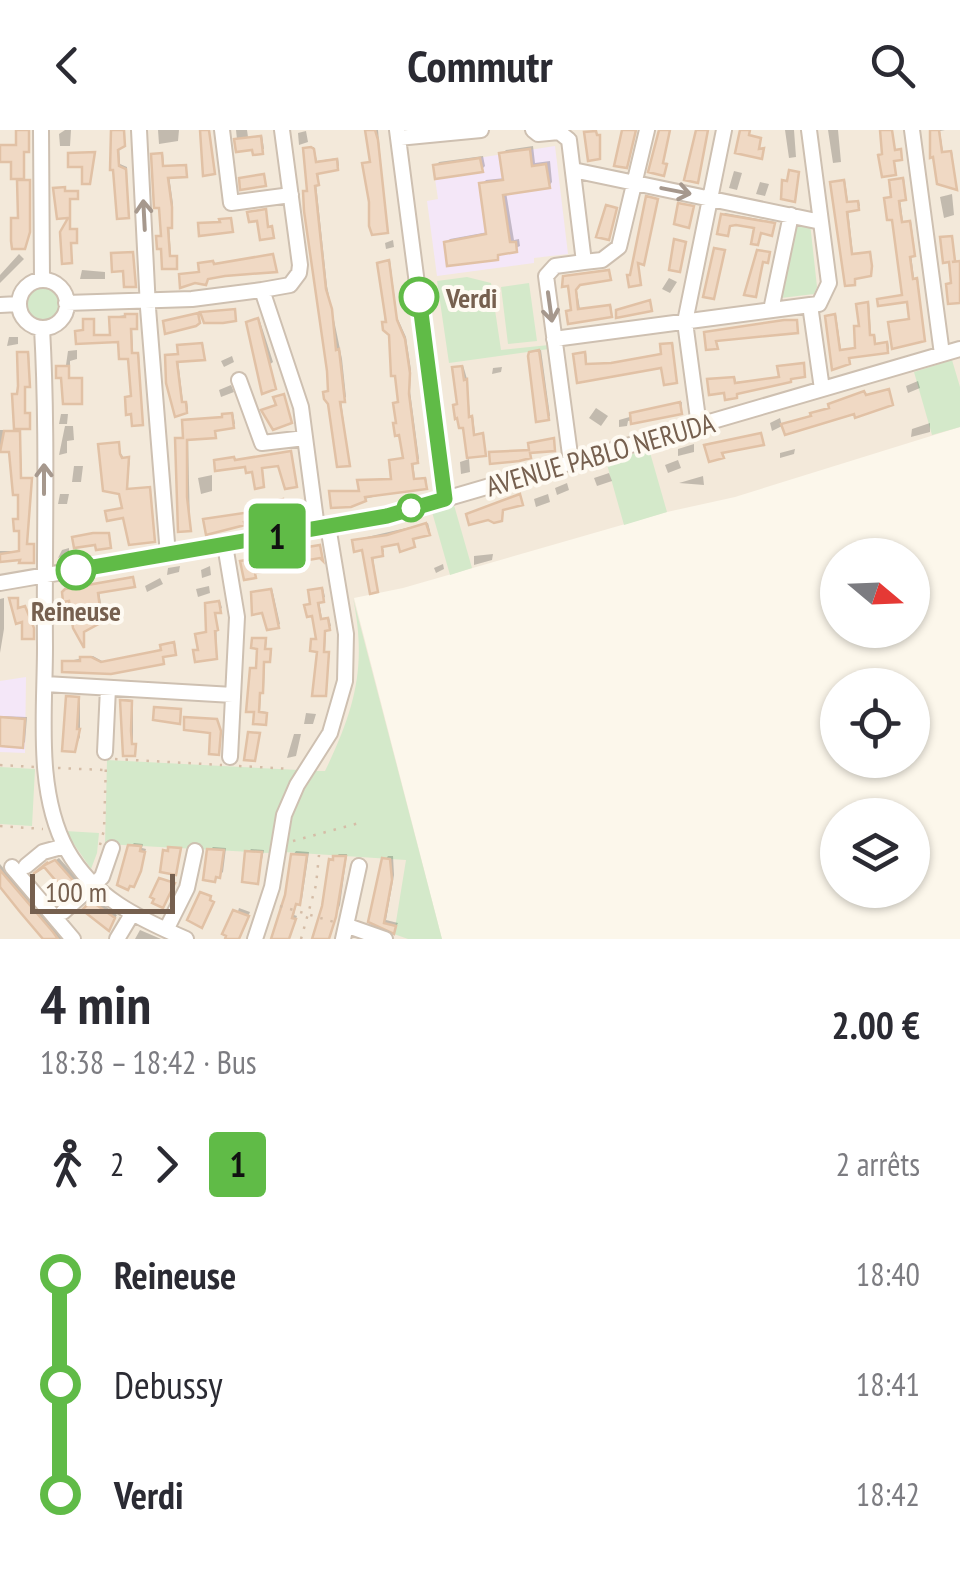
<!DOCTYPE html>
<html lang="fr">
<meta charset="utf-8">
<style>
body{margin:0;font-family:"PT Sans Narrow",sans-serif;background:#f7f7f7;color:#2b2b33;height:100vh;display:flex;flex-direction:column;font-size:38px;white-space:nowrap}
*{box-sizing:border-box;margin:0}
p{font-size:32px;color:#7c7c81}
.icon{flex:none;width:55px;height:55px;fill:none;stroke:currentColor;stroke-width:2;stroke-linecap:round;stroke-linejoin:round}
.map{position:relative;height:809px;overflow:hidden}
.panel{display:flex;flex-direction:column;background:#fff;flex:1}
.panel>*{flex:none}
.badge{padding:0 20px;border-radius:8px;font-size:35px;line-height:65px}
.needle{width:65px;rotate:109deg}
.fabs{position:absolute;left:820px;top:408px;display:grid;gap:20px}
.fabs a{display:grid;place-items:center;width:110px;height:110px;border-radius:50%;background:#fff;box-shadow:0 2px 8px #0004;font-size:50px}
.scale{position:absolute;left:30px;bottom:25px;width:145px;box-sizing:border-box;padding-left:10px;border:5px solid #76604f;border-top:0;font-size:28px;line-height:35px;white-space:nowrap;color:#76604f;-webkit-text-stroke:8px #fefaf2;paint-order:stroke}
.map>.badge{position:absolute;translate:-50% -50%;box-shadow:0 0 0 5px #fff}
.legs{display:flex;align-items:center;gap:15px;height:110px;padding:0 40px;font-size:32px}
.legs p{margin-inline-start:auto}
.head{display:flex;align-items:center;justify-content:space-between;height:170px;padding:0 40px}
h1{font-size:55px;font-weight:700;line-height:75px}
ul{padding:0 40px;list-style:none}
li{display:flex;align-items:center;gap:35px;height:110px;font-size:38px}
li i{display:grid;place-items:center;width:15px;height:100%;margin:0 12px;background:currentColor}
li i::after{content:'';width:25px;height:25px;margin:-12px;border:8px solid;border-radius:50%;background:#fff}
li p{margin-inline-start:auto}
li:first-child i{background:linear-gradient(#0000 50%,currentColor 0)}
li:last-child i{background:linear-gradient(currentColor 50%,#0000 0)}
header{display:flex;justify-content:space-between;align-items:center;height:130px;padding:0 40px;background:#fff;font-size:45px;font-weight:700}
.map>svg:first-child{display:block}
</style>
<header><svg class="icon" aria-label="back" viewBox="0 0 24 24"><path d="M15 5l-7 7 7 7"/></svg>Commutr<svg class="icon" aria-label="search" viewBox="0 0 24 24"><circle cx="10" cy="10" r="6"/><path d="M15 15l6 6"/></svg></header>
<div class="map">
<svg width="960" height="809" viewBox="0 0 960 809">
<rect width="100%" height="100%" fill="#fcf7eb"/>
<path fill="#f3e9da" d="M0,0H960V297L735,367L667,382L403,458L354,468L442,809H0Z"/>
<path fill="#f4e7f8" d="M555,16L568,124L534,128V133L437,146L427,71L438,69L433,35Z
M26,547L25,623L0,622V551Z"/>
<path fill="#d4e9ca" d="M797,93H810L817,157L814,164L781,168L793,97Z
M467,147L491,153L501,220L549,215V219L449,233L437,151Z
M529,153L537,211L508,214L501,157Z
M24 174a19 19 0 1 1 38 0a19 19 0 1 1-38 0Z
M952,230L960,257V297L932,305L914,242Z
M649,319L667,382L624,395L606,331Z
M454,375L472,438L450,445L432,382Z
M353,468L442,809H408L394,804L406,730L284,722L293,678L316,641H325C355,579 367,536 353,468Z
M107,630L299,640L278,680L269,723L105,714Z
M0,637L35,639L32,696L0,694Z
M65,701L99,703L97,723L91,739Z"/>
<path fill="#0003" d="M65,0H71L70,16H60L59,4Z
M113,0H125V12L119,16L120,34L127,37L128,86Z
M158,0H179L178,11L159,14Z
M236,0H247L248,7L262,5L264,19H238Z
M366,0H378L387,100L372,72L365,34L372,31Z
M785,0H794L796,27L789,28Z
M828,0H838L841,32L833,33Z
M933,0H945L940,1L943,22L952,21L956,57L932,13Z
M306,1L308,12L299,15L298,3Z
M533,16L535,33L550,31L552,52L549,56L506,62L514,110L519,109L520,116L497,127L446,113L450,109L488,102L482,54L486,50L505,48L502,24L506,20Z
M314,17L317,31L338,28L339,36L318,42L319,51L316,53L327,156L342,229L346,267L341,270L349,333L330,261L306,62L308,18Z
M155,23H163L164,36L187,34L186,44L169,45L173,74V93L169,95L171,126L177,125L176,136L164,137L159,107L163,105Z
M483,26L485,36L481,40L436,36L439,32Z
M734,41L742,43L737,60L729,58Z
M904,48L906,66L900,68L903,92L911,91L915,122L911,124L914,148H918L924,209L891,193L911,189L909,169L880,170L905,165L894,87L886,69L893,66L894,49Z
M845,50L848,72L859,71L860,76L848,79L853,124L871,121L872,142L855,146L854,153L832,53Z
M760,52L769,54L765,66L756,64Z
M952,64L954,85L944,88L940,67Z
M725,83L775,92L773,101H761L758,112L757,97L723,85Z
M393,110L394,117L386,119L385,113Z
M19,124L24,129L0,153V145Z
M390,130L397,187L406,207L411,240L410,261L419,329L413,331L415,349L426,347L427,355L364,369L331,362L361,360L362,350L393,348L391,331L405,328L401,272L392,203L385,193L380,133Z
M610,139V148L576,156L580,179L611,175L612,183L568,182L573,180L570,154L565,147Z
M82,140L105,142V149H80Z
M669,148L677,152L670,163L662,159Z
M869,172L871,205L875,204L876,213L888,212L889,219L850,225L848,232L834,237L828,187L836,184L841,220L858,217L857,197L862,195L859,175Z
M138,183V195L132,197L133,223L139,222L142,292L127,268L133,266L131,226L120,210L78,211V202L86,200L87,188H94L95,205L112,204L113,187Z
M259,188L273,232L269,235L274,257L251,191Z
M9,207H18V214L7,216Z
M673,212L676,251L664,235L579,250L577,223L586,222L587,234L614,232L663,223L662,215Z
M203,213L204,228L178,230L183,272H187L188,279L177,284L168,226L180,224L181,214Z
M77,220V229L70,231V248H83L81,271L59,237L66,235L68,221Z
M541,220L550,286L548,287L531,223Z
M21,221H29L30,253L26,254V282H30V295L20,297L22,348H32L27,413H35L34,428L0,429V421H21V399L16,390L20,388V362L12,319H0V300H16L15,265L19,263Z
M232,226L234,232L224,237L221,231Z
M805,233L804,244L737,261L736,266L709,249L735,247L736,252L781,247V235Z
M463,235L467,249L470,286H473L475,304L484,303L485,323L470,325L454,238Z
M502,237L501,242L492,244L493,238Z
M918,251L920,258L908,263L906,256Z
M231,255L234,262L221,267L219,260Z
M682,272L681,282L628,291L627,296L619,297V290L633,286L634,282Z
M596,278L608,286L601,296L589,288Z
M233,282L235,294L215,298V306L188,307L190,398L178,309L186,307V289L223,287Z
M61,284H68L67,294H59Z
M780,288L782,296L772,301L770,293Z
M930,293V302L911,307L912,299Z
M65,296H73L74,310L67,311V323L59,325Z
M119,312L120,322L124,328L130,327L127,359L150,357L154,409L125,385L108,382L124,378L101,315Z
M694,314V322L678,326V319Z
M795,319L794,324L780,328V323Z
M469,329L470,342L461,344L460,332Z
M678,330L681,338L668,343L665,335Z
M74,336H83L81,352H72Z
M609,343L612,351L597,356L594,348Z
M212,345V361L201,364L198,348Z
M703,346L704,355L679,353Z
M567,353L569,360L557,365L555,358Z
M60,364H69L67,374H58Z
M548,364L550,372L536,377L534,369Z
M303,372L301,381L290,382L291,374Z
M428,393L430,401L414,407V415L399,411L382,414L384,422L373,425L377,460L364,418L354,410Z
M69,418V424L58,428L62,420Z
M493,424L492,430L474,435V426Z
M443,434L444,439L436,443L434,438Z
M180,436L179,442L167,445L168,438Z
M210,436L211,445L202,448L201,440Z
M134,446V455L99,460L103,488L84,499V513L76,497L71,468L64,463L69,458Z
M160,448L163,454L147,462L145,456Z
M209,456L210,463L198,467L196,459Z
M272,458L280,494L278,495L254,463Z
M323,458L325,467L319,470L322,489L329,488L331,496L326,498L325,521H330L325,564L320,519L313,510L318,508L314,483L307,476L312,473V460Z
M4,468V499L0,523V469Z
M220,471L222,478L216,481L217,525L196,521L200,519L198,505L208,502L209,472Z
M256,507H267L266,518H272L271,527L265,529L264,559L261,562L260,581L267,582L265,592H256L253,539L258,538L259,516Z
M175,512L176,521L163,525V531L124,538L64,532L93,526L104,532L164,519L165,514Z
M70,566H80V607L74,620Z
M124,569L133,570V613H136L134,624Z
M306,583L316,584L313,594H304Z
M0,586L27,587L25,612L22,615L0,614Z
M294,604H301L296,626L287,628Z
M134,713L143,714L142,718L146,719L136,751L130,717Z
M213,717L226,718L223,742L214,750L210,720Z
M251,719L264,720L257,752L248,723Z
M296,721L309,722L302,769L297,771L294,785L297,786L288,809H272L286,771L293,725Z
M339,724H347L340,775L327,809H313L322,788L331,730Z
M388,726H393L394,745L386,790L398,793L394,801L370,790L385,730Z
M59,728L77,748V751L67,761L46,736Z
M0,734L62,809H47L0,753Z
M96,769L117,785L109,798L86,780Z
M239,778L250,782L238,809H229Z
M140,800L161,809H135Z"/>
<path fill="#f0d9c4" stroke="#e1c1a5" stroke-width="2.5" d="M16,0H29V22H24V49H11V32H0V15H16Z
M111,0H124L125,16L118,20L119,36L126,39L129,88L117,89L113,40H110Z
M200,0H209L215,44L203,46Z
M365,0H375L378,10L388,103L372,105L369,96V72L362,33L370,32Z
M622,0H636L627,38L614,36Z
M659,0H670L663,33L667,34L664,46L648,42Z
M696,0H708L698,53L684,50Z
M740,0H750L749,5L761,8L759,19L764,18L762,29L735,23Z
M880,0H892L895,20L901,19L902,30L894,31L896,45L882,47L878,25L882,24Z
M930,0H939L942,22L951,21L957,60L937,54L933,27L930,28Z
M596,1L597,5H600V29L588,31L584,2Z
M261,6L263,24L253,25L252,20L236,22L234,9Z
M311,17L314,19L316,32L337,29L338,40L317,44L319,55L315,56L326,159L332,179L336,220L339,219L345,272H340L350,336L337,337L328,274L324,269L323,262L328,261L327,241L304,81L303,61H307L303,18Z
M530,19L532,36L546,34L550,58L503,65L510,112H516L517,122L498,125V130L447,136L444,112L486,104L479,53L503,50L499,23Z
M95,22L90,54H82V37H68V23Z
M162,23L163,36L186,35L187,47L168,48L172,77V98H168L170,126H177V139H162L161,119H157L156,106H161L159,78H154L151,24Z
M480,28L483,42L435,49L433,35Z
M789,40L799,42L795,72L781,69L782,50L787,51Z
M264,44L266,56L240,60L239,48Z
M903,48L906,70L899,71L900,79L902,92L910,91L915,126L910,127L913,149L917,148L925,211L892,219L888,192L909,189L907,172L878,176L877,169L902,165L892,90H887L884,68L891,67L889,50Z
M17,50H30V102L25,119H12L11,111V88H18Z
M844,50L847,72L858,71L859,80L847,82L852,124L870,122L872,136L871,146L855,149V155L845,156L830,52Z
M65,57V61H78V69H70V99H77V113H71L72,133L62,134L60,102L68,88L57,89L53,58Z
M646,66L658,69L644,135L638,133L641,155L629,157L627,145H630Z
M678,73L694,76L689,98L674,94Z
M606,75L617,78L609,110L596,107Z
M266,79L268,97L272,96L274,108L260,110L257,91L249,92L247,82Z
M721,84L775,93L772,106L761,103L758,115L751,114L754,98L736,95L730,96L728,106L717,104Z
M231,88L233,102L199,106L198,93L220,92L219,89Z
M952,106L955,131L952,132L960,131V173L948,174L946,154L951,153L949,132L943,133L940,107Z
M674,109L686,112L680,142L669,140Z
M714,118L725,120L714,169L703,167Z
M757,120L770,122L768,133L763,132L756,167L744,165Z
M133,122L136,157H124L123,141L112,142L111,123Z
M273,124L277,142L225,146L208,149L206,155L195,153L180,158L179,144L199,142L198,133L213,131L214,134Z
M389,130L397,190L405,209L410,243L409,264L418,333L412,334L414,349L425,348L427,359L365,367L366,371L351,377L331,378L329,361H359L357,350L391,349L389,330L403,328L399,305L395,306L393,293H396L393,273L398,272L395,246H391L389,205L383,200L382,192H386L377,133Z
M609,140L611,150L580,155L576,160L578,179L610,175L612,187L568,194L566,181L571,180L568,156L562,157L563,146Z
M650,170L652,181L616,188V180Z
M868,172L870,205H874L875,214L887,212L888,223L849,228L850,234L832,240L825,186L835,184L840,220L855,218L854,196H859L856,174Z
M235,179L236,191L223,193H204L200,182Z
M198,183L200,193L196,196L165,204L163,191Z
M125,184H137V199H131L132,223H138L143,295L132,296L131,284L126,285L125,267L131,266L128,229H119L118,212L76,214L75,201L83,200V189H94V205H110L109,187H125Z
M258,188L276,259L262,264L246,192Z
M784,190H797L798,203L716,211L718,219L706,220L704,202Z
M202,213L205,230L177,232L182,272H186L187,283L175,287L166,253L165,225L178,224L177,215Z
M672,213L677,253L664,255L661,238L577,253L573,224L585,222L586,234L611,233L661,224L660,214Z
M539,220L549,290L536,292L528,226L529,222Z
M17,222H28L30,257H25V283H30V299H14L12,264H17L18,256Z
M804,233L805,247L791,249V252L737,264V268L725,270L724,263L709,265L707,249L734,247L735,253L779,247L777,236Z
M56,236H69V248H82V274H63L61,248H56Z
M462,236L464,250L467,249L469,287L472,286L474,305L483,303L486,326L467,328L463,298H459L457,288L455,289L453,275L457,274L452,237Z
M889,259L893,275L855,288L854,284L785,305L781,294L811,286L810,283L829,278L828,274L864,261L866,265Z
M284,264L292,293L273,300L261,280L276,275L273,267Z
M680,272L682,284L631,294L630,283Z
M232,283L234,298L215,301L216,308L187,310V367L191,401L178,402L175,308H183L182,290L222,287V284Z
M4,301H20L21,348H32L27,414H34V433H19L20,430L0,432V424L19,421V401H14L13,389H18V365H13L9,322H0Z
M761,303L764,315L722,323L724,328L709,332L704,315Z
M554,308L555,321L530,323L531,328L519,331L490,334L489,322L529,320L528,313Z
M119,312L120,324L122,328L129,327L127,359L150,357L155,412L129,415L123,388L107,391L105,381L122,378L119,364L103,361L98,314Z
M291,321L297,357L285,359L278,336L262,338L264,357L255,359L252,342L246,343L245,337L215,341L214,330L234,327L235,330Z
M520,364L523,375L503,380L502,391L494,393L488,390L469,395L466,384Z
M283,369L284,381L264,383V389L244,392L245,395L206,405L203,389L251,382L250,377Z
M426,393L430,405L413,409L415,417L400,422L398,414L382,417L383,426L372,428L378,462L370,464L362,420L354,422L352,410L387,405Z
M93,403H109L111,418L96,420L95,415L74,418L72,407Z
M320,415L323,431L320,428L285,434L283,421Z
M252,429L253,435L277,429L279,439L255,443L256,448L244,450L240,431Z
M133,447L135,457L98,463L102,492L84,502V518L73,498L69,471L63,472L62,462L65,459Z
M322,458L324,472L318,473L321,489L328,488L330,500L325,501L324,522H329L326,566H312L317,522L310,521L311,509H316L312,486L307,487L304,475L310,474L308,460Z
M271,459L279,498L267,500L262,483L252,485L251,462Z
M9,468H18V478L25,476L34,498V509H22V492L16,494Z
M219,471L221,483H215L218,500L215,501L217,529L195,532L193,520H198L195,504L206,502L205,473Z
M252,508H266L265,519H271L270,532H264L263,563H260L259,582L267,583L266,595L253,594L254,582H246L250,538H256L257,519L251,518Z
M174,512L176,525L163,527L164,534L111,544L62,542V531H80V527H91L101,532L161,520L160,515Z
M66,566L79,567L77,599H80L75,622L62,621Z
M120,570L132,571L131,601L132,614H136L135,626H123Z
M154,577L181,579L180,594L153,590Z
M0,587L25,589L23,618L0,616Z
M184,587L217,589L221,601L219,625L209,624L210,603L184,600Z
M248,602L260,603L255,631L244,630Z
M128,715L141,716L140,721L145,722L141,741L134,757L130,756L128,760L117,755Z
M168,717L181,718L176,745L160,742L163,720L168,721Z
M207,719L224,720L220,748L216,747L215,752L203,750Z
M245,721L262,722L258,754L242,752Z
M291,724L307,725L301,768L300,775L296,774L292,788L296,789L289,809H271L285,765Z
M333,726H346L336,787L329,809H312L322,776L329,729L333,730Z
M382,728L390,729L392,750L384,793L396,796L394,804L368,792Z
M55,730L77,755L57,773L67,764L44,737L33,744L48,732L47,734Z
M0,740L53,802L58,809H43L20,782L0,757Z
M159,748L175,753L163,778L152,773L154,769L150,767Z
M200,762L211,766L210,770L214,772L202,798L187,790Z
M91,771L115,788L109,801L82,780Z
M233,780L249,786L239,809H225L226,806L222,804Z"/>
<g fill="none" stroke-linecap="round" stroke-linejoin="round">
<g stroke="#cec0b1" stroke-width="18">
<path id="minor" d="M41,0L42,150
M139,0L148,178L168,425
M222,0L231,73L291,65
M282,0L300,135L299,143L290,155L262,160L301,277L317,398
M397,0L445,369
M533,0L538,4L559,2L569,10L584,132L555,136L546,146L571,332
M809,0L829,153L819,174L810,175L822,259
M912,0L942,224
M398,8L481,0
M573,40L821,92
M584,132L602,130L619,117L647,0
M19 174a24 24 0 1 1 48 0a24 24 0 1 1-48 0Z
M66,173L192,169L262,160
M0,175L19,174
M771,180L791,85
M42,198C48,304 44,411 45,517C45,582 35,661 67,720C94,768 138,788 186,809
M554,209L810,175
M239,250L262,313L305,308
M699,296L685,192L724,0
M225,415L237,487L230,627
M0,453L387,386L960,219
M45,554L233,565
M105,622L108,558
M26,736L43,722L65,716
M12,737L73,809
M63,782L102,747L112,718
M348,796L385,809
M166,800L187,758L195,721
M117,809L132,784
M255,809L272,757L284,685L297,655L330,603L345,551L346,504L328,396
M343,809L359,736"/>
</g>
<path stroke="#d5bda7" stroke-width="2.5" stroke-dasharray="2.5 8" stroke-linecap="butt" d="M115,629L222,635
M0,635L35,637
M239,636L291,639
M58,638L105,640
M0,696L43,699
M293,711L359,693
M100,715L104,700L106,633
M280,776L334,792
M301,809L316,755L319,725"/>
<use href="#minor" stroke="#fff" stroke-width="14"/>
</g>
<defs><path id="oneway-shaft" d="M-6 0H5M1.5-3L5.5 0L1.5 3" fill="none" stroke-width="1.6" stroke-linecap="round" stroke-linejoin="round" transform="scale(2.5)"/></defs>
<g stroke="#a6988d">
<use href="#oneway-shaft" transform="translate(676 61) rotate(11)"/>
<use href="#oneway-shaft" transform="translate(144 85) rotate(-93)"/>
<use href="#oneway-shaft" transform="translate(550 177) rotate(82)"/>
<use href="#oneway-shaft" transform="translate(44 349) rotate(-90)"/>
</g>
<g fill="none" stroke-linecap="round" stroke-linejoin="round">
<g stroke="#fff" stroke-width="22">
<path id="line-1" d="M76,440L387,386L445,369L419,167"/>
</g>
<use href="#line-1" stroke="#60bb47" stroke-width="15"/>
</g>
<g fill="#fff" stroke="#60bb47" stroke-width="5">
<circle cx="419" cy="167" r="18"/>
<circle cx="411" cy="378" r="12"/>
<circle cx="76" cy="440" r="18"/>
</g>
<g text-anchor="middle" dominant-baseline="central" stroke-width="8" stroke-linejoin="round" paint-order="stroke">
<g font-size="28" font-weight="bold" fill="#76604f" stroke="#fefaf2" text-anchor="start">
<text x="446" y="167">Verdi</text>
<text x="76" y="480" text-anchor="middle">Reineuse</text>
</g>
<g font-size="28" fill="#76604f" stroke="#fefaf2">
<text transform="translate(600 324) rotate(-16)">AVENUE PABLO NERUDA</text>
</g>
</g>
</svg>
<div class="fabs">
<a><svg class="needle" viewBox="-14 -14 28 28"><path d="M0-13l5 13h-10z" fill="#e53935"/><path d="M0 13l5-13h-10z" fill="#7c7c81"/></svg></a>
<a><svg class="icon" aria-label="locate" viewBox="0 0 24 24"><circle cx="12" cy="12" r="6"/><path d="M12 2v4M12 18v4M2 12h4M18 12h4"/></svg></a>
<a><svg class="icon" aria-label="layers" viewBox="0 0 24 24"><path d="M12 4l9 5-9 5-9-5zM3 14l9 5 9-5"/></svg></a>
</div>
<div class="scale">100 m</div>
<b class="badge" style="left:277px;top:406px;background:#60bb47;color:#111">1</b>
</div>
<section class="panel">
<div class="head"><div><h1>4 min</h1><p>18:38 – 18:42 · Bus</p></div><b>2.00 €</b></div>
<div class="legs"><svg class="icon" aria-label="walk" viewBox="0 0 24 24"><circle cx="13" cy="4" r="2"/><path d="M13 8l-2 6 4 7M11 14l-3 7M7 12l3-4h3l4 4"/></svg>2<svg class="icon" aria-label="forward" viewBox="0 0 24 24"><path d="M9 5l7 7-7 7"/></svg><b class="badge" style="background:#60bb47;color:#111">1</b><p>2 arrêts</p></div>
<ul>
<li><i style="color:#60bb47"></i><b>Reineuse</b><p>18:40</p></li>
<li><i style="color:#60bb47"></i><span>Debussy</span><p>18:41</p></li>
<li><i style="color:#60bb47"></i><b>Verdi</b><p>18:42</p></li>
</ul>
</section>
